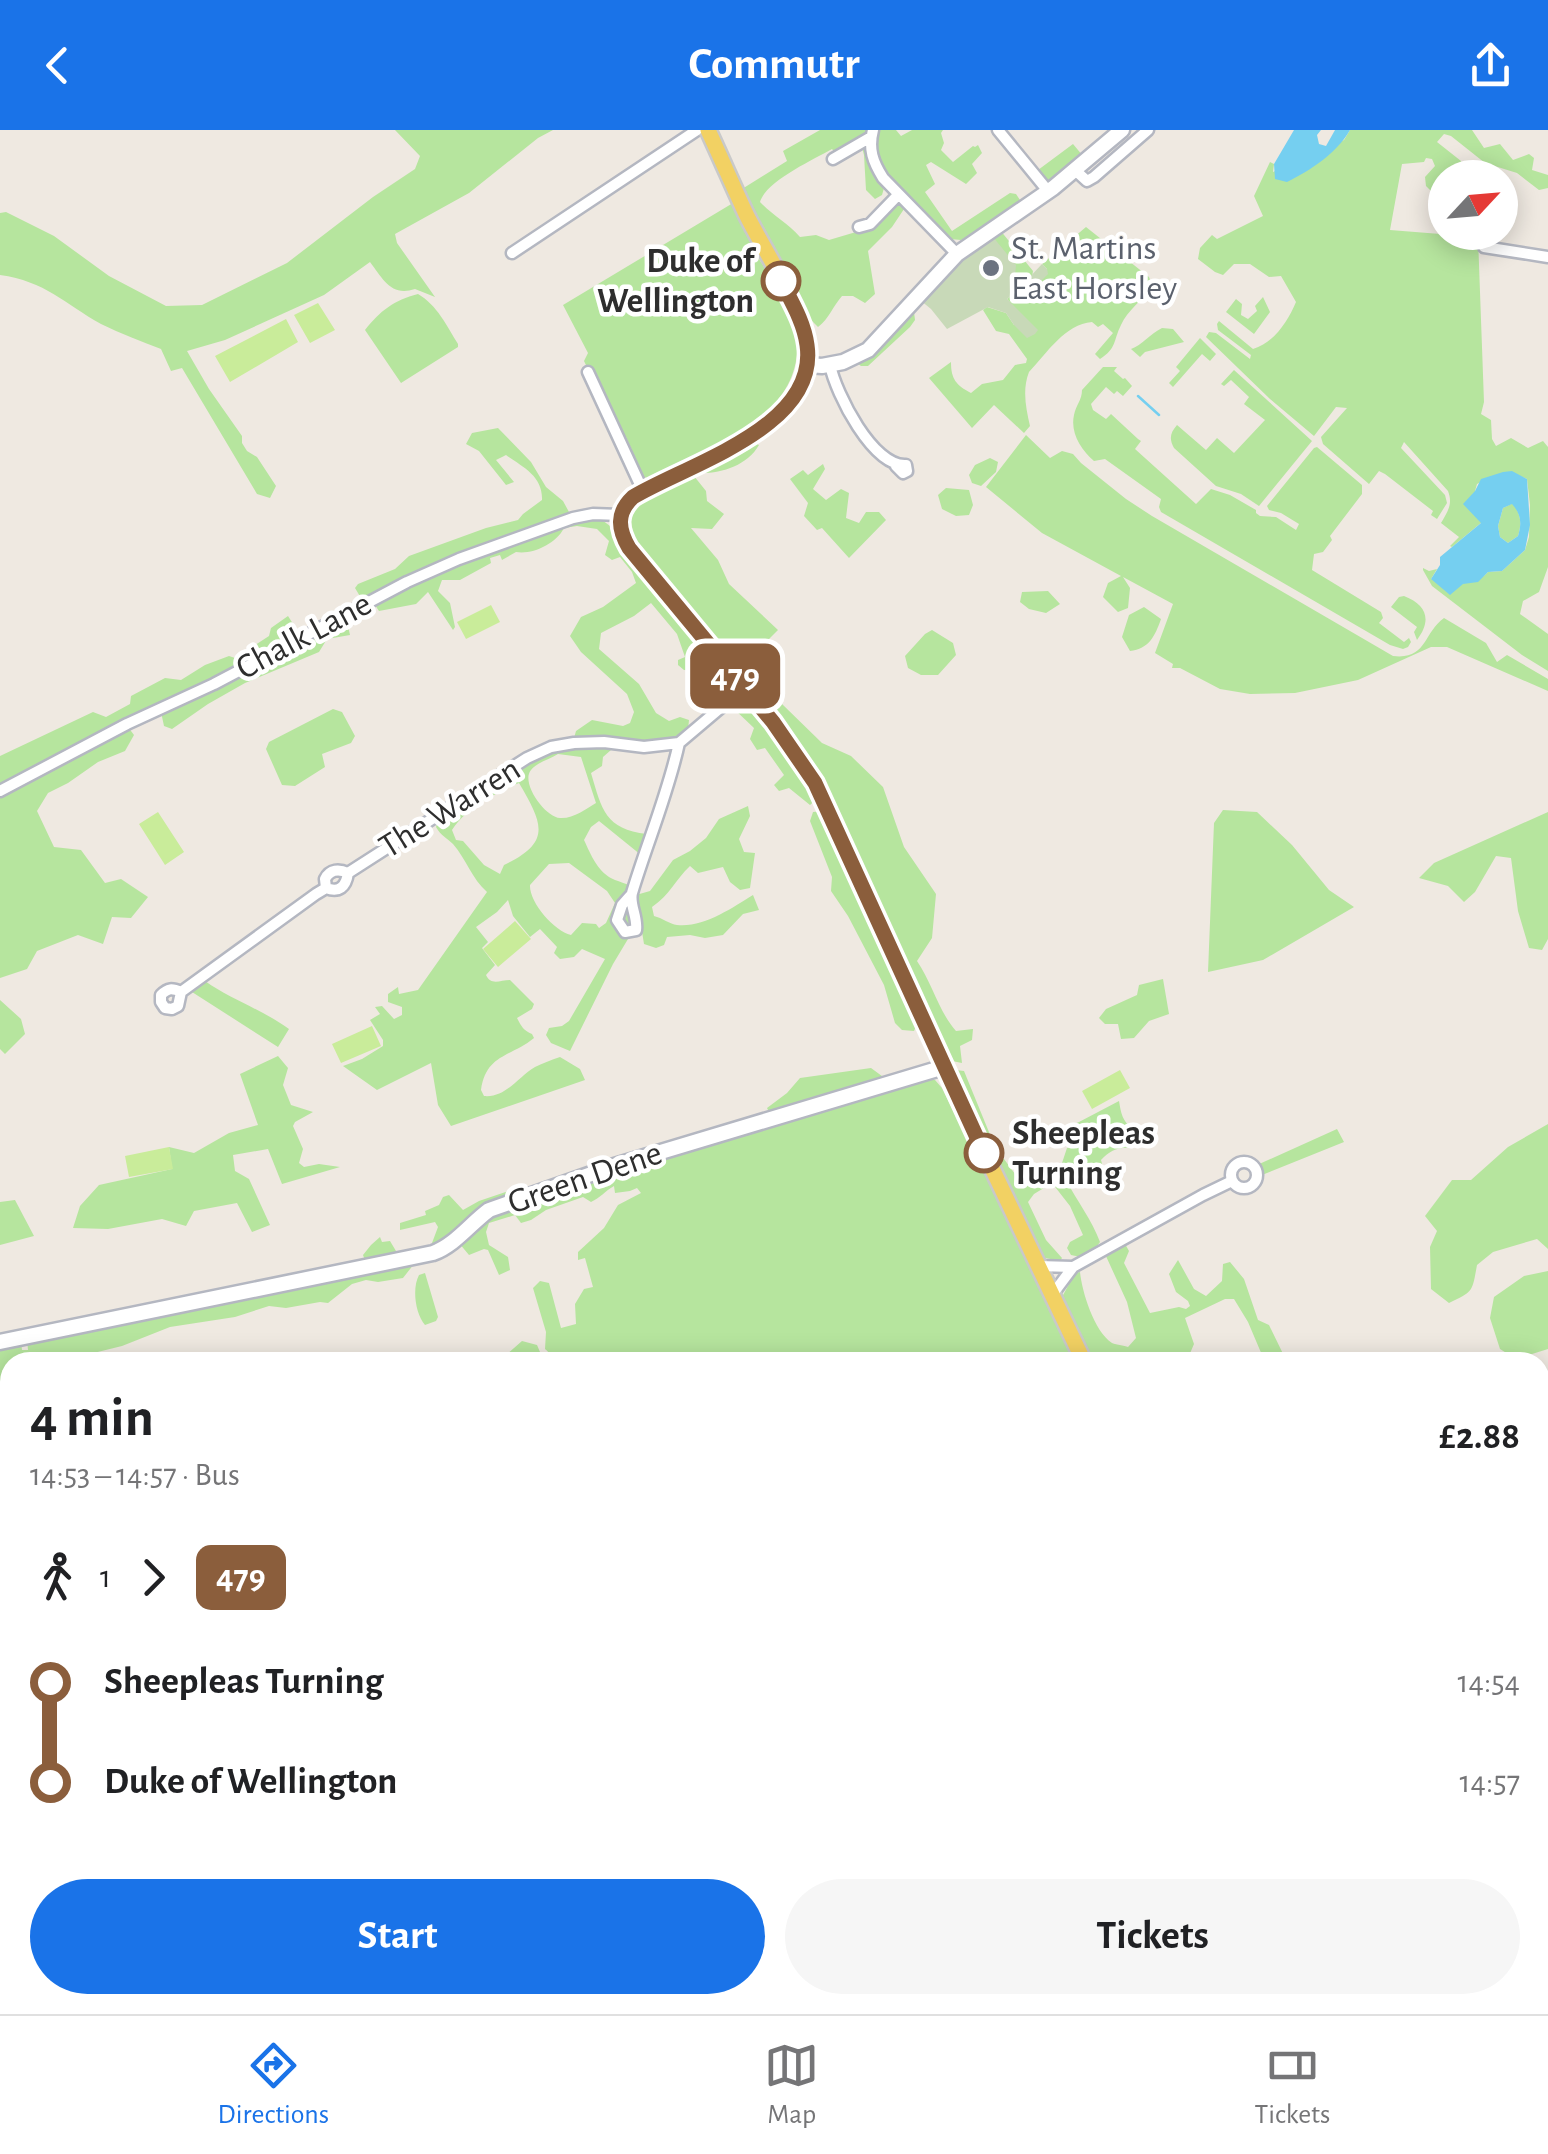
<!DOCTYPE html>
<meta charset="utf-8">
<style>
body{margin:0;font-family:"Alegreya Sans",sans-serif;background:#f6f6f6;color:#202124;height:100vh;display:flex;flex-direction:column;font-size:38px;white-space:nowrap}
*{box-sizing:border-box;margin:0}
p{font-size:32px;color:#757577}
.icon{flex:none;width:55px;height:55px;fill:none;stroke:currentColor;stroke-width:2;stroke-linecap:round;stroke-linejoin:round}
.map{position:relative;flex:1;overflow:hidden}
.details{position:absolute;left:0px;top:1222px;width:1550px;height:662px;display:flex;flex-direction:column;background:#fff;border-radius:30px 30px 0 0;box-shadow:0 5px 25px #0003}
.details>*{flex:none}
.badge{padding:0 20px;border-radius:15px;font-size:35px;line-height:65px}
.needle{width:65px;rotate:64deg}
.tools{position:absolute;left:1428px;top:30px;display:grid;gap:20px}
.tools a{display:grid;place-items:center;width:90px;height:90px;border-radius:50%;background:#fff;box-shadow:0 5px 25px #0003;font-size:50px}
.map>.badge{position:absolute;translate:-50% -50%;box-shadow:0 0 0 5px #fff}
.legs{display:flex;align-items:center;gap:15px;height:110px;padding:0 30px;font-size:32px}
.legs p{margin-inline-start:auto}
.headline{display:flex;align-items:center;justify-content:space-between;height:170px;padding:0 30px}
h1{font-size:55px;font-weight:700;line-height:75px}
.cta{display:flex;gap:20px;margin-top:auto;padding:20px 30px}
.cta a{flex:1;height:115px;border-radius:60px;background:#1a73e8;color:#fff;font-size:40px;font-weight:700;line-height:115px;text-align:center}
.cta a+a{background:#f6f6f6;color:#202124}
ul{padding:0 30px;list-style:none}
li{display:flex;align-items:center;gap:35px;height:100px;font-size:38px}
li i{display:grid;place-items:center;width:15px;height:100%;margin:0 12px;background:currentColor}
li i::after{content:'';width:25px;height:25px;margin:-12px;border:8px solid;border-radius:50%;background:#fff}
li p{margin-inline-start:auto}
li:first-child i{background:linear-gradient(#0000 50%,currentColor 0)}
li:last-child i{background:linear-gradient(currentColor 50%,#0000 0)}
header{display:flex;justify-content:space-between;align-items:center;height:130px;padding:0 30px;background:#1a73e8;color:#fff;font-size:45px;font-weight:700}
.menu{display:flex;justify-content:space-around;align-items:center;height:140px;border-top:2px solid #e0e0e0;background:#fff;font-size:28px;color:#757577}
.menu a{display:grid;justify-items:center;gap:5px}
.menu .selected{color:#1a73e8}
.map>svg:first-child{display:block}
</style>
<header><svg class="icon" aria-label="back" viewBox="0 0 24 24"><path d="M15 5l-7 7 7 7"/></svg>Commutr<svg class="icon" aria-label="share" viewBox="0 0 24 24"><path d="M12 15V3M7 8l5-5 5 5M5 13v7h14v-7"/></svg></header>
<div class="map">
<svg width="1548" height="1884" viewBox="0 0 1548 1884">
<rect width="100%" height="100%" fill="#efe9e1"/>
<path fill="#b6e59e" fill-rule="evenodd" d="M395,0H553L538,8L469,63L395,104L397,113L435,167L415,159C391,167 383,149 370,132L324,165L225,210L187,221L209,259L242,306V313L247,321L257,327L276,356L270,368L257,364L182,238L171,241L161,219C141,211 121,204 101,194C65,174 45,151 0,145V83L6,82L54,106L109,146L166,176L202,175L287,133L373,67L415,39L420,26Z
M820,0H868L867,5L837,25L832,19C813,30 766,51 760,72C773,86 788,93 800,107L816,105L829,110L856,102L888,67L897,69L904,79L892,97L868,121L875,164L865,173L853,166H842C833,176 829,189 818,197C787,168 760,100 742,59L787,31L783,21Z
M879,0H896L901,6L912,0H943L941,3L944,13L941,20L953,32L973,16L975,17L978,15L982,23L972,34L977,43L966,54L931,32L926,35L935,54L925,62L952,101L1010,63L1016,64L1020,70L973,104L961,110L950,109L937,97L934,90L920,81L883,42L875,17Z
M1350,0H1472L1484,18L1500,14L1513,30L1529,24L1534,28L1532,40L1548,45V58L1539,60L1517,43L1485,33L1451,6L1444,4L1437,12L1461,31L1462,42L1467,47L1445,48V71L1442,72L1426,56L1425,47L1435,36L1432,29L1426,28L1424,32L1402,34L1390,100L1478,107L1484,272L1481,284L1491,290L1492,309L1496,316L1511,308L1528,318L1543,311L1548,317V437L1539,462L1523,471L1520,484L1548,504V541L1522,525L1432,456L1423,440V438L1429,441L1437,439L1431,449C1453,452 1472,459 1488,442L1502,441L1525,420L1529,407L1530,375L1527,349C1504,337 1498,344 1477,354L1475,361L1482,392L1452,417L1450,416L1459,407L1441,393C1448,381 1453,374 1448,361L1404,312L1401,318L1445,365L1447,373L1437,389L1431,385L1433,381L1385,344L1379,341L1369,354L1323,314L1321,307L1347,278L1336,277L1314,306L1270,269L1206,207L1209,202L1216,203L1250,229L1251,225L1218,200L1217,194L1219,191L1253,219C1274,213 1288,191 1296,172L1281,146L1269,147L1250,134H1234L1223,145L1215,142L1198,129L1200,118L1212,105L1217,109L1263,86L1254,66L1270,32L1274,34L1273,42L1344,10Z
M1073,14L1083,26L1037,58L1031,51L1038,40Z
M862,17L866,20L870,37L884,58L882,65L875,69L866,60L864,25Z
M733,73C742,89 746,106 755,122C769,147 788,168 795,196C814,283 711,321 649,349L644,347L626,307L620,305L584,231L588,223L563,175Z
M1086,97L1149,147L1153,157C1143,169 1127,181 1121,195C1113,211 1117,218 1100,229L1095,224L1113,203L1103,194L1098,197L1092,192C1065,194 1047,223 1029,242C1022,260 1026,278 1030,296L1024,303L994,275L972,298L929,248L951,232C951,249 956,255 971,263L982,254L1003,250L1015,235L1026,233L1027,229L1009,204L996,201L983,180L987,177L1006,183L1014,195L1016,179L1007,169L1047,139L1042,134Z
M1000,100L1033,141L1032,147L1027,150L1015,145L993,107Z
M418,164C437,175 447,196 458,214V217L401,253L365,200C380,181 394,170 418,164Z
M1263,167L1270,182L1254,204L1226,182L1236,169L1242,174L1241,185L1248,189L1257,181L1255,176Z
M911,180L914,182L915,190L910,197L868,236H861L857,233L893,204L906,183Z
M1162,198L1173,199L1184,212L1145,222L1140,227L1131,219C1142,215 1150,204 1162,198Z
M1200,208L1216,224L1210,231L1202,224L1173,257L1169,253L1180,241L1176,237Z
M1103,237H1117L1114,241L1123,249L1125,248L1132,256L1123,266L1117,261L1114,264L1106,257L1091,274L1093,280L1106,289L1111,284L1138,309L1141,311L1135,319L1196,374L1211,359L1230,365L1256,380V383L1260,386L1276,387L1296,400L1299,394L1281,383L1269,380L1267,376L1314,318L1317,317L1362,355V364L1330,406L1332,410L1323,422L1314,424L1312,440L1381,482L1383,488L1379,493L1404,512L1409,508L1411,512L1408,517L1403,519L1390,515L1161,382L1159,377L1161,369L1105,329L1094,331C1081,320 1070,303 1074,285C1076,275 1082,270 1082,260Z
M1234,240L1312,311L1259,376L1241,364L1216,356L1174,318C1169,309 1170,303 1177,295L1206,320L1217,308L1234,323L1265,290L1244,274L1249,267L1231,250L1224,256L1221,254Z
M498,298L531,332L546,357L563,371L569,382L567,386L445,429L366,470L361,468L355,458L358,454L395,439L409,426L486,398L518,390L523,384L542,370C543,346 523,337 506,325L496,330L514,352L506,355L479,321L466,314L472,303Z
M1026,305L1050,328L1062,321L1073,324L1081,333L1126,369L1152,386L1393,526C1427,530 1423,503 1444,488L1486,513L1497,532L1507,525L1548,549V561L1447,517H1431L1358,550L1295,563L1250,564L1220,559L1180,538H1172L1173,534L1155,523L1173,474L1123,447L1130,458L1128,478L1118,482L1103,467L1108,453L1121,446L1042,403L986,357Z
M755,313L759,315C747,336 720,344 698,343Z
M990,328L998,332L996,342L981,356L972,353L969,345L975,335Z
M823,334L825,339L813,359L826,370L841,359L849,363L846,388L859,393L866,382H879L886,390L849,428L822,398L817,400L804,386L808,373L790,349L803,340L808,345Z
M687,345L694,346L706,361L707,371L724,384L712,399L691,398L718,430L729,454L778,500L748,530L782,574L822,613L851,626L883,657L904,717L936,764L932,808L917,831C932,853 939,882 956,901L973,899L972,910L960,916L962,933L952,931L821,649L782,590L639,422C627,401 627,388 638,367Z
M946,358L969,360L973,375L969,385L956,386L942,379L938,365Z
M1513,373C1521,385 1522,393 1518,406L1508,413L1500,407L1498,396L1503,378Z
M598,387L614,399L725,545L715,551L703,541L684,540L678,535V530L685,527L677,504L651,473L634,486L601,503L599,519L639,554L656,583L669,591L680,587L689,590L688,600C658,618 640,610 607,607C596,607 585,608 574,608L576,601L592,590L623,596L630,593L634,582L627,564L581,522L570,506L581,487L603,477L636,453L632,442L620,427L612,430L605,425L609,411L597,399L577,396L564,398C556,414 532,425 516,422L502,430L500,425L490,428L491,433L460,450H442L438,461L450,473L455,497L453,500L428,462L416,474L379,481L375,475L377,470L404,456L567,392Z
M1048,461L1060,474L1046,483L1029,479L1020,472L1022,462Z
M1404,466C1427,475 1432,490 1417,510L1414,502L1417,497L1391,477L1399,467Z
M1144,477L1161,489C1155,506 1149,519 1130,521L1122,507L1129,485Z
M288,486L297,500L302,504L0,658V626L93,582L106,587L130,574L131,566L165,548L181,550L205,535L229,526L235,528L269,506L271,498Z
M341,491L348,496L350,505L327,509L319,522L245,553L208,574L172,599L164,596L161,582Z
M932,500L953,513L956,525L938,545H921L908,538L905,526L925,504Z
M746,564L818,668L810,675L789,658L779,661L774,655L784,645L765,618L757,620L750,609L754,598L733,578V573L742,565Z
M333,579L342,582L355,606L351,613L322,624L325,637L295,656L282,655L266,619L269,612Z
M128,597L134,605L125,621L98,632L68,653L48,663L37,681L54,717L81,720L105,753L121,749L148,767L131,788L112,787L103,814L78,805L37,821L27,839L0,848V666Z
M606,616L611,620L603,627L602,636L591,643C602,680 605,699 647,704L641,725L599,691L591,697L584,710C591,725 598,743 615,750C620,752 625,753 630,756L629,773L632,796L628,809L613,834L570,921L551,913L546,905L549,898L562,896L569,891L605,829L582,819L574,827L560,829L554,823L557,817L540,799L530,807L513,786L508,770L497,782L476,797L488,812L482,818L495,835L486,845C491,856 500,850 510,850L534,874L532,879L517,888C521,896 524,901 532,904L534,908C511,927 486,924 481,960L484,966C506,968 518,947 535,937C543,933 551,930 560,927L580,939L585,950L451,996L438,975L431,933L377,960L343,936L362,929L383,916V910L370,890L380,884L375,877L382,876L394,889L402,885V877L388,872V864L398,857L399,864L418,860L487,762C472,749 466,729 453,714C446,707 441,706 436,697L439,688L540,624L566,617ZM558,624L581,627L596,673C586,679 573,689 560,688C546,688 520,653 531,640C536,633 550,629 558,624ZM519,653C543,694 552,712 504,735L500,744L484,735L463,711L456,710L452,700C466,678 495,663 519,653ZM569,733L607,761L615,773L606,793L599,798L596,794L582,793L571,805C554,801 529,772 530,755L549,734Z
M748,676L750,686L739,709L744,722L755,723L750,758L740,760L730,752L723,737L698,743L690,736C675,750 670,765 652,777L654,786C662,788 670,794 677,795C703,798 732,778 753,765L759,780L743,784L723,805L705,808L690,805L667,807L664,815L656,818L644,814L636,765L650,761L673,730L690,721L706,708L719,689Z
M1223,680L1257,682L1292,715L1329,760L1354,777L1263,830L1208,842L1214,693Z
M823,681L917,894L914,901L902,900L895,893L884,855L848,786L831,761L832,747L810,691L813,682Z
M1548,682V809L1542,820L1529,818L1518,781L1511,728L1496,726L1475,762L1464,772L1448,756L1419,748L1434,733Z
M1163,849L1169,884L1149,891L1134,908L1121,909L1118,894H1105L1099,888L1106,879L1137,865L1139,855Z
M205,851C232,870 263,880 289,899L278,917L192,862Z
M0,870L21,889L25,904L5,924L0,919Z
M278,926L288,938L283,955L291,975L313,982L295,992L293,996L303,1019L299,1033L304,1037L319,1034L340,1037L282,1054L268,1019L233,1025L235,1041L249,1049L270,1095L252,1102L237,1073L194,1081L186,1096L162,1089L108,1099L73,1098L80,1076L99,1055L172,1039L169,1017L194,1023L229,1003L258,995L240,944Z
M871,938L886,949L770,984L767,978L787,963L800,948Z
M956,940L964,941L991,1007L988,1011L955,943Z
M925,948L935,950L942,958C987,1049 1032,1140 1075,1232H609L608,1227C591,1222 573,1237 558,1230C553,1228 550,1223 545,1219L546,1202L533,1158L540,1151L549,1153L561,1198L576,1194L575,1174L584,1159L593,1157L585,1128L578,1130V1122L604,1098L618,1075L641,1063L637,1058L630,1061L615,1063L614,1056C605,1061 600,1068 591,1072L583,1067L546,1080L531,1090L521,1093L515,1085L489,1093L486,1102L489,1115L508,1127L510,1140L499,1145L488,1120L484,1119L469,1125L459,1113L477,1092L607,1043Z
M1119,971C1121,983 1122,991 1133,999L1135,1014L1130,1018C1117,1017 1110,1021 1101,1030L1106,1048L1098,1054L1084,1040L1072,1044L1066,1050C1077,1071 1092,1090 1100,1112C1093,1122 1083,1129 1071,1125L1067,1118L1070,1112L1083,1105L1070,1076L1052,1053L1034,1064L1028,1072L1046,1110L1062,1128L1060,1131L1041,1127L996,1033V1028L1004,1029L1018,1048C1035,1050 1048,1042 1062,1033L1067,1018L1079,1015L1076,1007L1043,1016L1035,1011L1079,992Z
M1548,994V1119L1537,1109L1493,1122L1477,1135C1472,1162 1474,1161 1449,1173L1431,1159L1430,1117L1437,1101L1425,1086L1452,1050H1471L1508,1017Z
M1337,999L1344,1012L1262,1045L1257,1035Z
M523,1056L514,1068L434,1118L432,1113L438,1097L435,1092L400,1100V1093L426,1085L425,1081L439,1075L443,1067L449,1065L463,1080L479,1071Z
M15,1070L34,1106L0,1115V1072Z
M380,1107L382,1112L390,1111L399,1126L366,1133L363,1125L371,1115Z
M1125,1114L1129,1121L1124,1133L1150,1183L1179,1177L1186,1179L1190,1176L1188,1171L1176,1162L1169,1144L1178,1130L1194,1159L1206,1166L1222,1151L1223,1134L1230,1132L1244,1149L1258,1190L1269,1195L1287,1232H1276L1262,1225L1248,1192L1234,1169H1225L1185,1188L1194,1214L1188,1228L1180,1232H1087L1061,1175L1062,1167L1075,1143L1080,1142C1082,1162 1094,1201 1112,1213C1114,1214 1125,1216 1128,1217L1136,1208L1127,1172L1105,1124Z
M413,1131L414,1134L403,1148L378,1152L366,1150L352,1154L328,1173L320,1172L286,1178L269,1176L235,1187L170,1197L122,1216L57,1232H10V1349L0,1347V1215L21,1211L22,1220H28L27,1210Z
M1548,1141V1219L1516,1229L1500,1219L1490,1188L1494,1167L1524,1146Z
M425,1143L438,1187L436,1191L425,1195C415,1183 412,1158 419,1145Z
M522,1211L537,1215L543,1229L540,1232H502L507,1224Z
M1548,1347V1433L1540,1434V1348Z
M0,1452H10V1875H207L215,1884H0Z
M407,1875H1428L1436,1884H400Z"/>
<path fill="#c8d9b8" d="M993,107L1016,135L1015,146L1027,150L1042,134L1047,139L1048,144L1034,158L1028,155L1021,158L1007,169L1038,200L1035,204L1027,208L1014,195L1006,183L988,177L947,199L931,179L920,170L966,123Z"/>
<path fill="#c9ec9a" d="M318,173L335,200L310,213L294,185Z
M286,189L298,212L230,252L215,226Z
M491,475L500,492L466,509L457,492Z
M158,682L184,722L165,735L139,694Z
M515,791L531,809L498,837L483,819Z
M372,896L381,916L341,933L332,914Z
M1120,940L1130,958L1092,979L1082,961Z
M169,1017L173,1039L129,1047L125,1026Z"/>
<path fill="#75cff0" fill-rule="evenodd" d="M1294,0H1321L1317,5L1319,14L1326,16L1335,0H1350C1336,24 1311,40 1287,52L1275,49L1274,34Z
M1512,341L1527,349L1530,395L1525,420L1502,441L1488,442L1478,452L1463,454L1450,465L1431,449L1440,435V427L1481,393L1463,374L1475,361L1481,349L1503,342ZM1512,374C1521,384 1522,393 1518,406L1508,413L1500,407L1498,396L1503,378Z"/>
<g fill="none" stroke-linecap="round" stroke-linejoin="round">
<path stroke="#75cff0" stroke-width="2.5" d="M1138,266L1159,285
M1204,1875L1219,1884
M1345,1880L1349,1884
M1133,1882L1144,1875"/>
<g stroke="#b4b7c1" stroke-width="15">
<path id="street" d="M873,0C868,19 873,32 883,48L957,124
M998,0L1048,61
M833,29L871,7
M1075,40L1087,51L1094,47L1148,0
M859,97L870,94L898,65
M1484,117L1548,127
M512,123L697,0
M830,235C836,264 873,337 906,335L907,341L903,343L896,336
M588,242L643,361
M0,661L127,594L214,554L407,452L459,429L573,388L593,384L620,385
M326,758L325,749C330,739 339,739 348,743
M630,766L622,775L617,790L625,802L636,800C638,787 629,774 632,763C647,713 668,664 679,613
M181,862L178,876L172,879L165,878L161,872V865C168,858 172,858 181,862L316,764L326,758C339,763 346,757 348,743L527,628L551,617L574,613L604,612L644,617L679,613L744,558
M1231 1045a13 13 0 1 1 26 0a13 13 0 1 1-26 0Z
M1038,1136L1073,1137L1203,1065L1232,1051
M1052,1165L1073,1137
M1540,1440L1548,1439"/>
</g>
<g stroke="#b4b7c1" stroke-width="19">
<path id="secondary" d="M808,235L822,236L843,232L868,220L957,124L1053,58L1122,0
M0,1212L433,1123C455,1115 470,1094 489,1080L614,1036L944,937"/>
</g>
<g stroke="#c9c9c9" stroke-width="20">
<path id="primary" d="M708,0C721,28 733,56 746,84C766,125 815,194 807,239C803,263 781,284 762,298C722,327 674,342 633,367C616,383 618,399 629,418L773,593L815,653L944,937L1084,1232
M1540,1857L1548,1867"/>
</g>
<use href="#street" stroke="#fff" stroke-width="10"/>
<use href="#secondary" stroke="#fff" stroke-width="14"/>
<use href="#primary" stroke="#f2d163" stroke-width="15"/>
</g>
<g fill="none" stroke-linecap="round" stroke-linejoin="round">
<g stroke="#fff" stroke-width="22">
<path id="line-1" d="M781,151C791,171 804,192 807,215C819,297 688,334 633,367C616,383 618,399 629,418L773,592L815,653L984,1023"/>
</g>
<use href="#line-1" stroke="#8b5e3c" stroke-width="15"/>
</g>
<circle fill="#6b7280" stroke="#fff" stroke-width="4" cx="991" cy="138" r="10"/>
<g fill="#fff" stroke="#8b5e3c" stroke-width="5">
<circle cx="781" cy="151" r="18"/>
<circle cx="984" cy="1023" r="18"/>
</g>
<g text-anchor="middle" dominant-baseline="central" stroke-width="9" stroke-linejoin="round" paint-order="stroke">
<g font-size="35" fill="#5b616d" stroke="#fff" text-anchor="start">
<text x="1011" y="118">St. Martins<tspan x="1011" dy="40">East Horsley</tspan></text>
</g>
<g font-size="35" font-weight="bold" fill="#2e2e2e" stroke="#fff" text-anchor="end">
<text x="754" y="131">Duke of<tspan x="754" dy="40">Wellington</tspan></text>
<text x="1012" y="1003" text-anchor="start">Sheepleas<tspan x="1012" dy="40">Turning</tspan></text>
</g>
<g font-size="35" fill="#2e2e2e" stroke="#fff">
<text transform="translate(304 506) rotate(-28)">Chalk Lane</text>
<text transform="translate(450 678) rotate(-32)">The Warren</text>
<text transform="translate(585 1048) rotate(-19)">Green Dene</text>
</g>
</g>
</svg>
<div class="tools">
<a><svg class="needle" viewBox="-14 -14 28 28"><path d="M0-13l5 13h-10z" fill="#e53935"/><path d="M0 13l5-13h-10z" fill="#757577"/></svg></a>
</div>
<b class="badge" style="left:735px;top:546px;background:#8b5e3c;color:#fff">479</b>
<section class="details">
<div class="headline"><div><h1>4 min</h1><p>14:53 – 14:57 · Bus</p></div><b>£2.88</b></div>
<div class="legs"><svg class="icon" aria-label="walk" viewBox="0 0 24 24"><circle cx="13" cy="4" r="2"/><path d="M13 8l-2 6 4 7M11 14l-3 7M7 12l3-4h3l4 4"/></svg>1<svg class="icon" aria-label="forward" viewBox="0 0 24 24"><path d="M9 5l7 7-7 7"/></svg><b class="badge" style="background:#8b5e3c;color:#fff">479</b></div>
<ul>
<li><i style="color:#8b5e3c"></i><b>Sheepleas Turning</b><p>14:54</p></li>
<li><i style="color:#8b5e3c"></i><b>Duke of Wellington</b><p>14:57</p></li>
</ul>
<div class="cta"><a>Start</a><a>Tickets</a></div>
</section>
</div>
<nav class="menu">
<a class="selected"><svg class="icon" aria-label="directions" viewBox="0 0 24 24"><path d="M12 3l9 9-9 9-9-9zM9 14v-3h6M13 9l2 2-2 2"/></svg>Directions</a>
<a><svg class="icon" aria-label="map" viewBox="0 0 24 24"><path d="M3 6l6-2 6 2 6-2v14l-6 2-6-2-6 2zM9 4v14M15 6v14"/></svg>Map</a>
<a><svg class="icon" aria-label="tickets" viewBox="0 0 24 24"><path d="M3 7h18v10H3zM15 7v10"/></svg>Tickets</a>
</nav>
